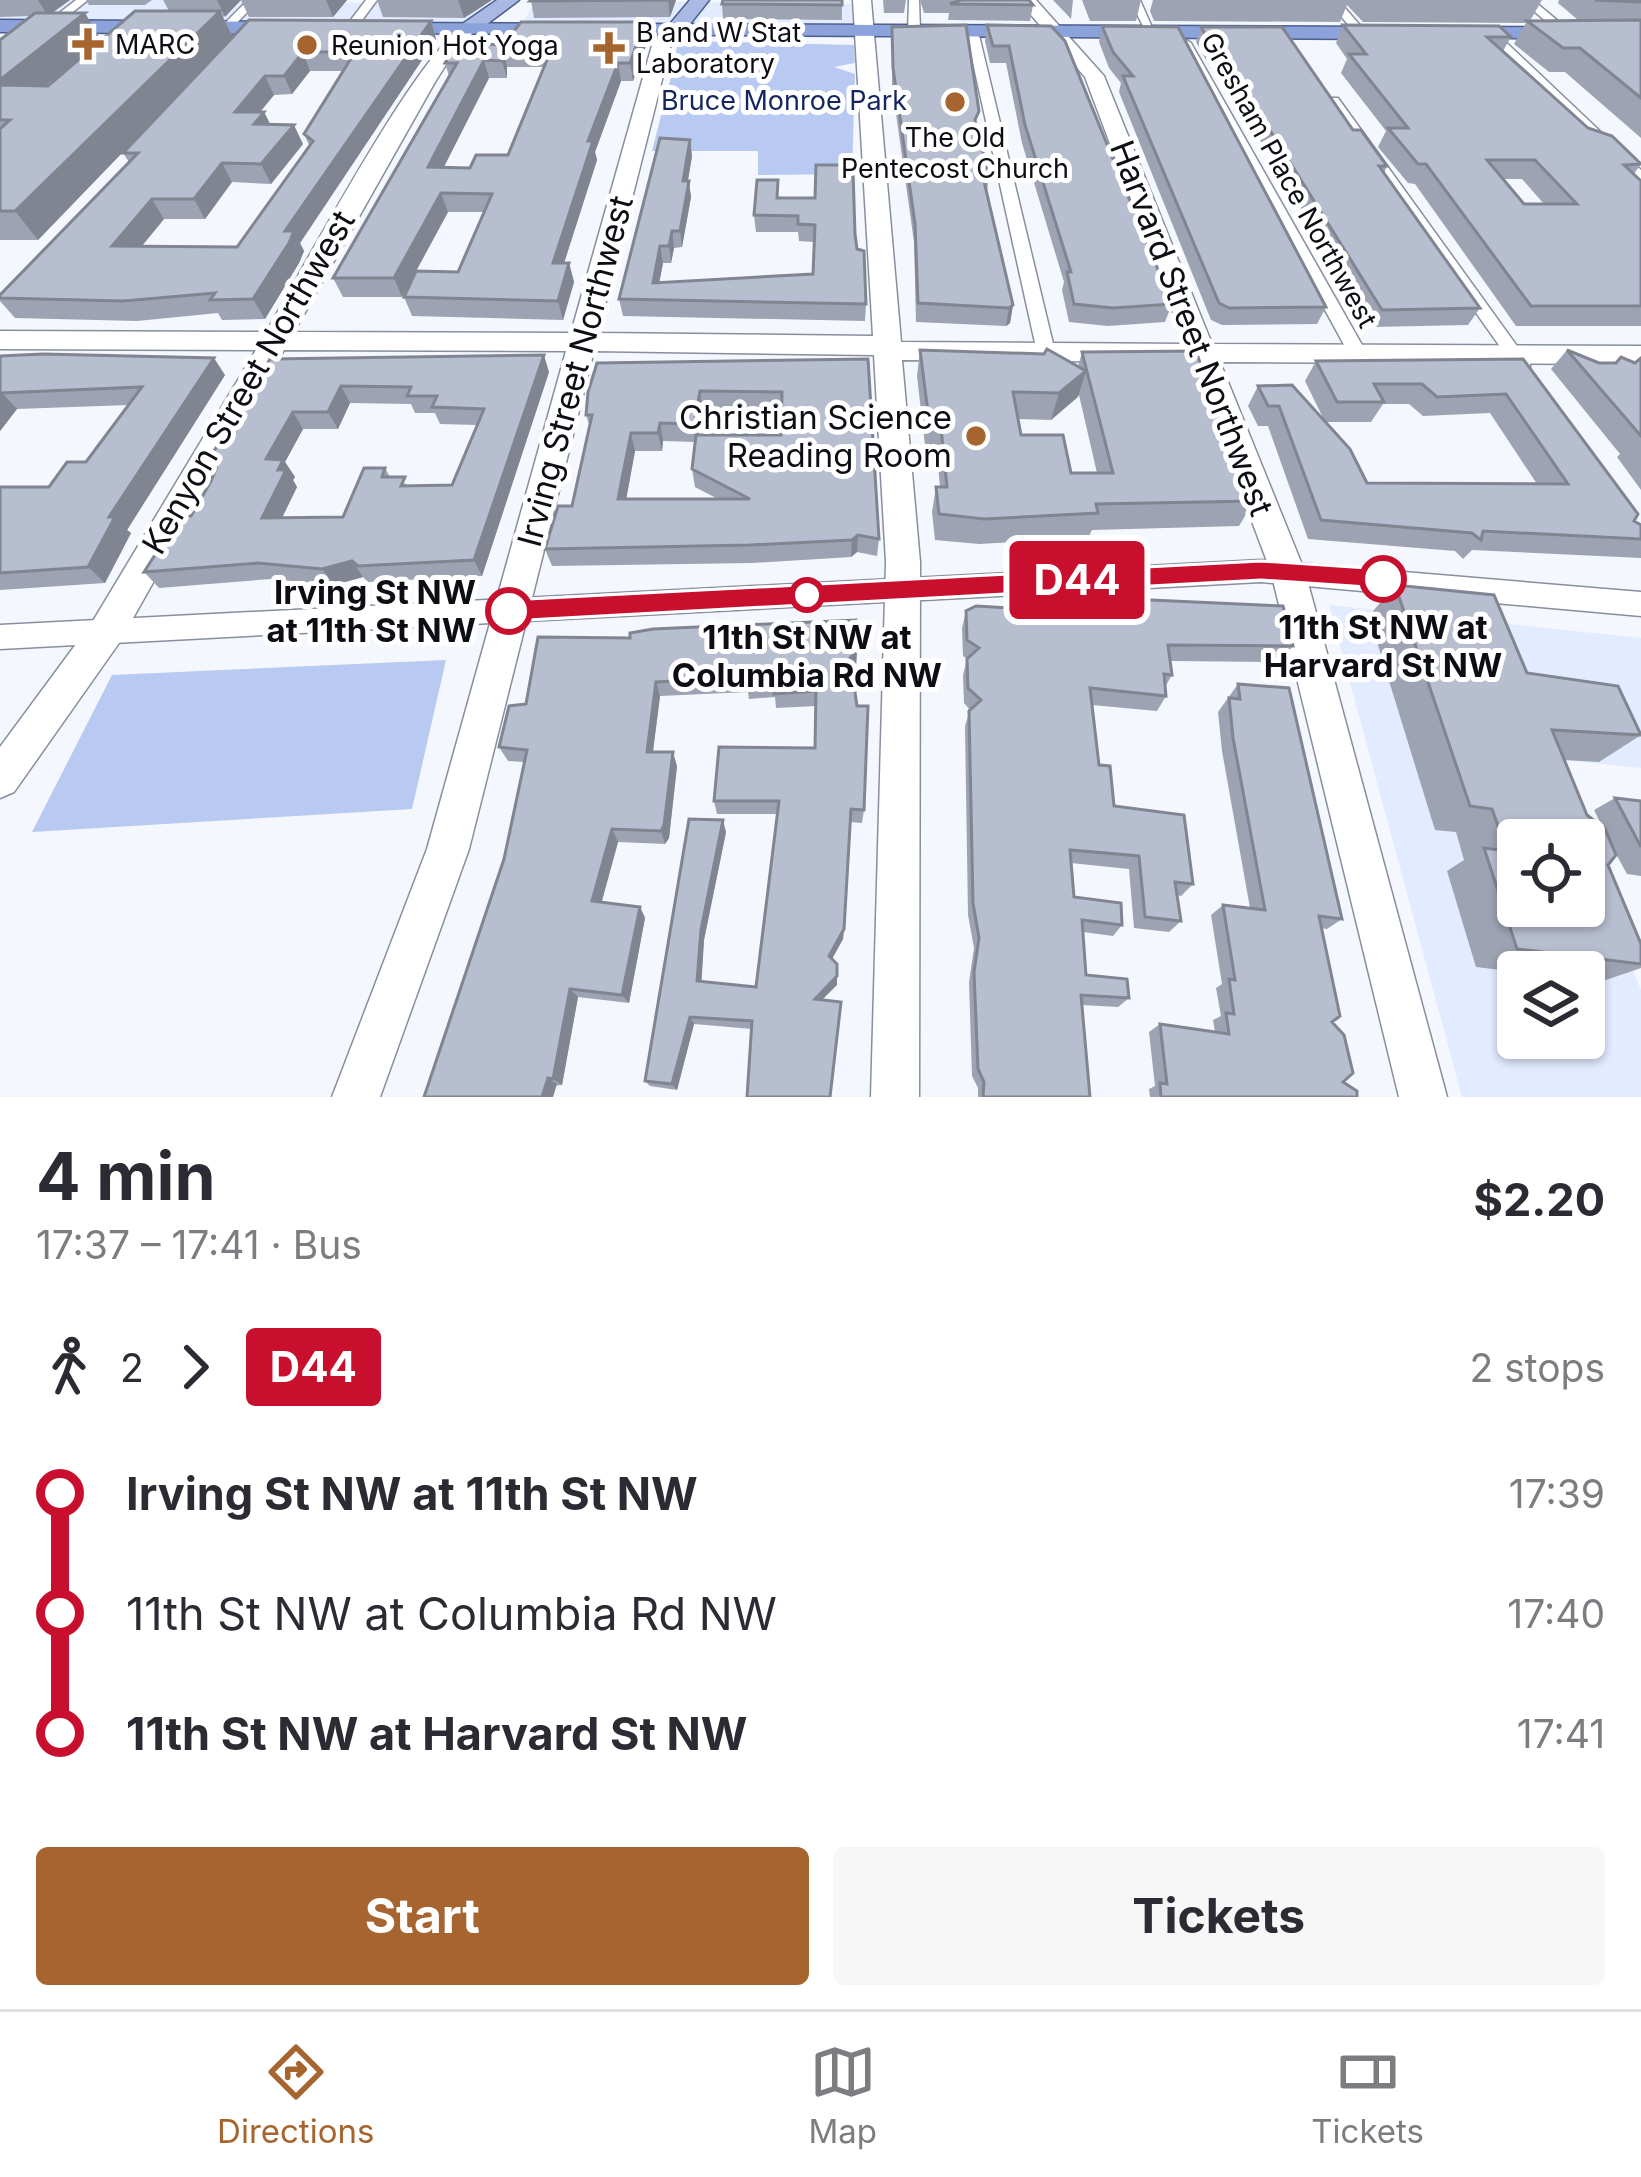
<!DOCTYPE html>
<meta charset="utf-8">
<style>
body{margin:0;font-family:Inter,sans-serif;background:#f7f7f7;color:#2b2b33;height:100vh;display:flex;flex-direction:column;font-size:45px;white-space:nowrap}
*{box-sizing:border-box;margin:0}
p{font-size:39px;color:#7c7c81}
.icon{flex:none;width:66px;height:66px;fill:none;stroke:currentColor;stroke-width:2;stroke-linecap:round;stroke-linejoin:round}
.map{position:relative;height:1097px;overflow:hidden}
.panel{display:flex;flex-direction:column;background:#fff;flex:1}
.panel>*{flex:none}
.badge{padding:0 24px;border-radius:9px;font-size:42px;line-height:78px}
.buttons{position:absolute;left:1497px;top:819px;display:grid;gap:24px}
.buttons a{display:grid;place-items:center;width:108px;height:108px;border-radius:12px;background:#fff;box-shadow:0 3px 9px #0004;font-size:60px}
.map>.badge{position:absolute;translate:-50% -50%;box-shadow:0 0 0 6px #fff}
.legs{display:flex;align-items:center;gap:18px;height:132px;padding:0 36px;font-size:39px}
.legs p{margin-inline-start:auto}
.head{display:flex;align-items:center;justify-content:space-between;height:204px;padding:0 36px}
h1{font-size:66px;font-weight:700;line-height:90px}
.button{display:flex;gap:24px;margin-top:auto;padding:24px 36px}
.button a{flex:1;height:138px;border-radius:12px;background:#a6652f;color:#fff;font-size:48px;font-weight:700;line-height:138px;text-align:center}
.button a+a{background:#f7f7f7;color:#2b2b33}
ul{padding:0 36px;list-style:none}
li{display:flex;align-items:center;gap:42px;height:120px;font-size:45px}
li i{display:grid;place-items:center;width:18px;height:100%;margin:0 15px;background:currentColor}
li i::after{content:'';width:30px;height:30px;margin:-15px;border:9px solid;border-radius:50%;background:#fff}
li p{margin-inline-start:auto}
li:first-child i{background:linear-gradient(#0000 50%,currentColor 0)}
li:last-child i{background:linear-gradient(currentColor 50%,#0000 0)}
.tab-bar{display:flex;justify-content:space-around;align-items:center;height:168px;border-top:3px solid #e1e1e2;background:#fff;font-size:33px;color:#7c7c81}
.tab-bar a{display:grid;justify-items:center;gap:6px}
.tab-bar .current{color:#a6652f}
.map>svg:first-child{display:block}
</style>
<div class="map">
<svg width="1641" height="1097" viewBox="0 0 1641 1097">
<rect width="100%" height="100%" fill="#f4f7fe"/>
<path fill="#e2ebff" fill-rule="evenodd" d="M0,0H196L491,5L460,24L0,19Z
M535,0L852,4L853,23H523Z
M1329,605L1641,638V768L1553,759L1518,840V906H1584V852L1641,990V1097H1462ZM1518,972H1584V1038H1518Z"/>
<path fill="#b8c9f2" d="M686,41L854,45L855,63L834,67L855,74L852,174L758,175V151H652L672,73L680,68L673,62L678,44Z
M446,660L412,809L32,832L112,675Z"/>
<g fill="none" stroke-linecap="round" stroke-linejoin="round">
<g stroke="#878e9e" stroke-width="3">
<path id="minor" d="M76,0H88L0,69V59Z
M248,0H259L230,30H222V26Z
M366,0H377L354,31H346L344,29Z
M909,0H919L920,31L914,34L908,31Z
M1130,0H1140L1155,34H1147Z
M1327,0H1338L1365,31V35H1357Z
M1521,0H1533L1572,33L1562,35Z
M972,28L978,31L1055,352L1046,358L1037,352L966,31Z
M1486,31H1494L1641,170V182L1486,35Z
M1185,39L1191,43L1366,352L1363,356H1351L1348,352L1179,43Z
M1328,98H1338L1530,364V372H1518L1328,104Z"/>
</g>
<g stroke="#878e9e" stroke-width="3">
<path id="tertiary" d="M1261,560L1641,592V616L1261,582L0,649V625Z"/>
</g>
<g stroke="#878e9e" stroke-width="3">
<path id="secondary" d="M853,0H871L901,342L1185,344L1085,77L1018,0H1036L1104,76L1212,344L1641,346V364L1220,362L1305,572L1447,1097H1399L1271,572L1192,362L902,360L920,562L919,1097H871L886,562L874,355L594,351L469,849L380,1097H332L427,849L566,351L284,350L119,643L14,792L0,798V747L93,621L256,350L0,349V331L266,332C299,277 422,42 468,24L477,29L456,49L435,82L294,332L571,333L653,42L675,25L684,30L671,44L598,333L873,336Z"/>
</g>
<g stroke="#4d5f8e" stroke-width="3">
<path id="primary" d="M497,0H519L475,33H461V25Z
M690,0H709L682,34H668L665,30Z"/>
</g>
<g stroke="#4d5f8e" stroke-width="3">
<path id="trunk" d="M0,20L287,22L297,28L287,34L0,32Z
M385,23L1385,27L1395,33L1385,39L378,33V25Z
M1459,27L1641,28V40L1452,37V29Z"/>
</g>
<use href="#minor" fill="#fff" fill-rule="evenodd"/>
<use href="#tertiary" fill="#fff" fill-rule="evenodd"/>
<use href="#secondary" fill="#fff" fill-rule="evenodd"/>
<use href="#primary" fill="#a9b9e3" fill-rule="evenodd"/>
<use href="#trunk" fill="#8ca2da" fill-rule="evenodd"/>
</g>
<path fill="#9da3b2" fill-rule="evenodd" d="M0,0H70L51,13L101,40L45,86H48L169,11L163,0H347L333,17H249L241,0L223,17L233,37L431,21L436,39L300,243L304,251L299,263L265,319L222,320L218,313L137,321L15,318L0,301V295L129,162L123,153L200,72L38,240H0V40L31,16L0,17ZM310,71H344L304,134L310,147L237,247L142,246L164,219H205L232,182L271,184L303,144L270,124L264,112H260L274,95L292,94Z
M86,0H152L145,5H89Z
M377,0H492L464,18L383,17Z
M531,0H676L670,17L534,18Z
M842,0V20L723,19L722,4Z
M883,0H906L904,13H884Z
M920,0H1029L1033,5L1030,21L948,20L949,13H924Z
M1053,0H1073L1071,19Z
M1082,0H1141L1136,21H1090Z
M1153,0H1542L1530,21L1578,20L1558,3L1559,0H1641V138L1565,72H1549L1514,44L1526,23L1363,22L1347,5L1340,22L1154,21L1150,11Z
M987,25L1051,26L1172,304L1165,322L1108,326L1069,322L1062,290L1064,282L1022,143L1006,63H990L985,41Z
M1343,25L1511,37L1503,51L1588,128L1641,164L1634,174L1641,181V326H1516L1415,184L1408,183L1378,147L1386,131L1341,73L1347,59L1336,43ZM1503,179H1522L1544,204H1524Z
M1102,26L1326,307L1317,324L1222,325L1211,320L1119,92L1121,83L1109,68L1099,42Z
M892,27L977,128L989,177L987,191L1013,305L1010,323L1006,326L916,322L914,242L892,85Z
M1201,27L1353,130L1387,166L1384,173L1480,308L1468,325L1372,327L1213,62L1209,65L1196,42Z
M648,40L633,81H621L595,152L597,160L564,263H569L574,282L563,320L412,316L404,297L458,272L484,212H448L402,297H343L333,278L449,76L445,63L503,45ZM507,67H544L508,155L470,168L444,167L489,78H507Z
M690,140L692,156L688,181L691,197L682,247L674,248L671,263H663L659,283L813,274L814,242L799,241L798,232H756L754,215L779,198L855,234L866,304L865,321L623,316L619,299Z
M920,350L1078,367L1082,352L1238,474L1254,501L1239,526L1092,530L1088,538L979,544L935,540L932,512L936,487H940L937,454H926L917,376ZM1079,395L1097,473H1071L1021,435L1018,419L1051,420Z
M1567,350L1599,363H1635L1641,358V490L1617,457L1620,454L1551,369Z
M0,356L225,375L127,530L131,533L105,583L0,590V487H49L86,462L129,405L17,409L0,431Z
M270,359L549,372L482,576L368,582L363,577L334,585L271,579L159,588L144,572L191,516L212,480L203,469ZM350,403L411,404L415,413H435L440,424L477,425L452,485L410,486L390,477L385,468L343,517L282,518L297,487L293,480L295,477L285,462L303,429H338Z
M868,359L879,539L877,556L857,552L851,557L752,563L552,566L545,549L572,506L590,427L586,415ZM702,410H782L781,435H698ZM663,441L695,442L692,469L695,487L718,499H626L635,451H662Z
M1523,359L1634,521L1641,525V558L1472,550L1463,559L1455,551L1308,539L1268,426H1258L1248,406L1258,386L1367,483L1537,484L1490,413L1423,416L1409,404H1383L1371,422H1325L1305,381L1316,361Z
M1395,585L1527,673L1641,735L1599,762L1564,760L1587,815L1602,826L1594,810L1615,798L1641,801V876L1627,874L1616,854L1608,865L1641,944V968L1600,982L1584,980V972H1518L1476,967L1447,871L1464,860L1456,832L1435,830L1369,616Z
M1107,598L1293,646L1280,662L1171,661L1172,675L1165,687L1166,696L1157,711L1092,705L1099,765L1114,806L1193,884L1181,896L1177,895L1181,921L1169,932L1134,928L1129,869L1071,863L1074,897L1122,925L1113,936L1083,932L1086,975L1129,998L1118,1007L1082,1005L1090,1097H978V1088L972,1076L969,982L974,948L968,915L965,726L970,710L964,703L963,675L967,659L963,656L962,628L966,611L1100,614Z
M855,620V635L849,644L857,651L856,666L852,671L864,810L862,823L851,822L843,939L832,959L837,985L752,1029L694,1024L677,1090L650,1086L645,1081L726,832L704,940L701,981L756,987L777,814H717L714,801L815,748L816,706L776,708L775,697L749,699L748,692L660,696L653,752L677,766L669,838L665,844L618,842L601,903L640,907L645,918L629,1003L578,997L562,1085L424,1097L504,859L524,762L508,761L499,747L526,704L630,638Z
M1238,684L1342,919L1327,929L1321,928L1332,1022L1343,1082L1357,1097H1150L1149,1089L1155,1086L1149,1032L1160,1024L1215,1032L1213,1020L1221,1016L1216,988L1222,984L1211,915L1223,905L1250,908L1222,751L1218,712Z"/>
<path fill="#808591" d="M38,0H70L48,16Z
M217,0H241L225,17Z
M326,0H347L333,17Z
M458,0H492L464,18Z
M668,0H676L670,17Z
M220,11L233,38L38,240L15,211Z
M85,13L101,40L13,113L0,94V80Z
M431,21L436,39L300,243L304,251L299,263L265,319L253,299L285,231Z
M645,22L648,40L633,81L630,63Z
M1218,47L1213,62L1209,65L1214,49Z
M503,49L507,67V78L502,61Z
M303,52L310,71L292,94L284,76Z
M484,60L489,78L434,186L428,167Z
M618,63L621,81L595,152L597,160L558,282L553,263L588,141Z
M265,76L274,95L245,130L235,112Z
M264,112L273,130L254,124Z
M294,125L303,144L271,184L261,164Z
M690,140L692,156L685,197L683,181Z
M222,163L232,182L205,219L194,199Z
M689,181L691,197L682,247L680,231Z
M441,193L448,212L402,297L394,278Z
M152,199L164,219L126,265L112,246Z
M672,231L674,248L671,263L669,246Z
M660,246L663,263L656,300L653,283Z
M569,263L574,282L563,320L558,301Z
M1013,305L1010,323L1006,326L1009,308Z
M544,355L549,372L482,576L474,560Z
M214,358L225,375L127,530L131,533L105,583L88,567L109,517Z
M1086,371L1078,397L1051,420L1059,393Z
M341,386L350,403L338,429L328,412Z
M700,391L702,410L697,442L694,424Z
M1,392L17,409L0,431V393Z
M293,412L303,429L285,462L295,477L293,480L297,487L274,534L262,518L266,459Z
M660,423L663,441L662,451L658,433Z
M631,433L635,451L623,517L618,499Z
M858,535L857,552L851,557L852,540Z
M352,561L363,577L334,585L322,569Z
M855,620V635L842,655L843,640Z
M857,651L856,666L849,673L850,658Z
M656,682L660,696L651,766L647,752Z
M673,752L677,766L669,838L665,844L661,831Z
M723,820L726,832L704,940L701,990L697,981L701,930Z
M612,829L618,842L599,912L592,901Z
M640,907L645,918L629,1003L622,995Z
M844,929L843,939L828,966L829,956Z
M837,976V985L815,1007V999Z
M570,989L578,997L562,1085L553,1079Z
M690,1017L694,1024L677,1090L672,1084Z
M548,1078L557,1084L553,1097H542Z"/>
<path fill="#b7becf" stroke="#808591" stroke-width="3" fill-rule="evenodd" d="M531,0H668L530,1Z
M723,0H842V5L722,4Z
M961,0H1029L1033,5L950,4Z
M1595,0H1641V2Z
M135,11H220L15,211H0V129L10,120H0V85L48,86Z
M35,13H85L0,80V40Z
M249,20L431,21L285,231H294L289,243L253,299L210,300L215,293L123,301L0,298V295L138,153H123ZM303,52H355L304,134L313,141L237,247L112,246L152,199H194L222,163L261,164L294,125L254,124L264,112H235L265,76H284Z
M1641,20V98L1580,48H1563L1527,21Z
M521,22H645L630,63H618L588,141H593L553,263H569L558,301L404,297L416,271L458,272L492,194L441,193L394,278H333L457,63H445L456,43L503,45ZM503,49L551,50L508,155H476L470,168L428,167L484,60L502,61Z
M966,25L979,111L975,120L989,177H983L1013,305L1009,308L918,303L915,224L893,68L892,27Z
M987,25L1051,26L1065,41L1172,304L1113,308L1074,304L1067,272H1071L1025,125L1009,46H993Z
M1343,25L1499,26L1511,37H1487L1588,128L1612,136L1641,164L1624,165L1641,181V306H1531L1426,164H1418L1388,128H1408L1349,54H1366ZM1487,160H1535L1577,204H1524Z
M1102,26L1178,27L1326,307L1229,308L1219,303L1123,76H1133L1113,52Z
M1201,27H1282L1353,130H1361L1387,166H1379L1480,308L1382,310L1218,47L1214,49Z
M660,138L690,140L683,181H689L680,231H672L669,246H660L653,283L813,274L815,225L798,224V216L754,215L757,180H778L777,198H815L816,165H847L853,171L855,234L857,249L864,251L866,304L619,299Z
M1047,349L1086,371L1059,393L1013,392L1021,435H1063L1071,473H1113L1082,352L1196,351L1238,474H1244L1254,501L1096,504L1098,513L984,519L939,514L936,487H947L941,428H930L920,350L1044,354Z
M1567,350L1599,363H1616L1621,357L1635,363L1641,358V436Z
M43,354L214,358L109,517H115L88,567L0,573V487H49L67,462H86L142,387L0,393V356Z
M544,355L474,560L358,566L352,561L322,569L258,563L144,572L180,516H191L211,481L216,469H203L270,359ZM341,386L411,387L407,396H437L432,407L484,409L452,485L401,486L405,477H382L385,468H364L343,517L262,518L286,470H278L283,460L266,459L293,412H328Z
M868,359L879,539L858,535L852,540L750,545L545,549L558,506H572L592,415H586L588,392L597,363ZM700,391L782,392L781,435H696L692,469L750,499H618L631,433H658L660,423L694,424Z
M1523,359L1638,514L1634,521L1641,525V539L1483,531L1481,540L1472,533L1321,520L1279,406H1268L1258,386L1292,385L1350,449L1367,483L1568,484L1506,394L1437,397L1422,384H1374L1384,402H1337L1316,361Z
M1395,585L1494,595L1527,673L1618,686L1641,735L1552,730L1587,815L1605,829L1616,855L1608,865L1641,944V964L1517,949L1484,848L1507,851L1492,809L1470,806ZM1518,840H1584V906H1518Z
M1107,598L1283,606L1293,646L1168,645L1172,675L1164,674L1166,696L1090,688L1099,765L1110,766L1114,806L1184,815L1193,884L1175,882L1181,921L1145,917L1139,856L1070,850L1074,897L1121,903L1122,925L1082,920L1086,975L1127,979L1129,998L1081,995L1090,1097H983L984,1082L978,1069L974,972L979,938L973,903L969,711L981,700L968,688L967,659L979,648L967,640L966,611L976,606L1108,614Z
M855,620L843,640L857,651L850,658L857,706H868L864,810L851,809L844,929L829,956L837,964V976L815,999L841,1002L830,1097H747L752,1021L690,1017L672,1084L645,1081L689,819L723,820L701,930L697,981L756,987L779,801H714L719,747L815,748L816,691L774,694V682L747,684V677L656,682L647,752H673L664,825L661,831L612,829L592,901L640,907L622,995L570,989L553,1079L548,1078L542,1097H424L504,859L527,750L499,747L509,706L526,704L538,637L630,638V633L653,629Z
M1238,684L1289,688L1342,919L1319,916L1340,1016L1332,1022L1344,1035L1353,1073L1343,1082L1357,1091V1097H1161L1160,1083L1167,1084L1160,1024L1229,1034L1226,1013L1234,1014L1229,979L1235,980L1223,905L1265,910L1233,738L1229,698L1240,699Z
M1615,798L1641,801V847Z"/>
<path fill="#c8102e" stroke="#fff" stroke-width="3" d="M1261,561L1383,569L1395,579L1383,588L1261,580L509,621L496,611L509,600Z"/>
<g fill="#a6652f" stroke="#fff" stroke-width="4.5">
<path d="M82 26h12v12h12v12h-12v12h-12v-12h-12v-12h12z"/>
<circle cx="307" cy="45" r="12"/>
<path d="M603 30h12v12h12v12h-12v12h-12v-12h-12v-12h12z"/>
<circle cx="955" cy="102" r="12"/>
<circle cx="976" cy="436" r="12"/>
</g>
<g fill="#fff" stroke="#c8102e" stroke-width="6">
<circle cx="1383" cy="579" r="21"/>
<circle cx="807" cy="595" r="15"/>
<circle cx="509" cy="611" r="21"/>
</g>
<g text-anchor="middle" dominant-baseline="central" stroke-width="10" stroke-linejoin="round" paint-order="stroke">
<g font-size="27" fill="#0c0e14" stroke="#fff" text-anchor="start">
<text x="636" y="32">B and W Stat<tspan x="636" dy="31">Laboratory</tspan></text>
<text x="115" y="44">MARC</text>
<text x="331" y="45">Reunion Hot Yoga</text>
<text x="955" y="137" text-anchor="middle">The Old<tspan x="955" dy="31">Pentecost Church</tspan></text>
</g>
<g font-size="27" fill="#15265f" stroke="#fff">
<text x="784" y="100">Bruce Monroe Park</text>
</g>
<g font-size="27" fill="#0c0e14" stroke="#fff">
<text transform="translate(1289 180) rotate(61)">Gresham Place Northwest</text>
</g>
<g font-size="33" fill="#0c0e14" stroke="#fff">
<text transform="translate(1192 328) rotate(69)">Harvard Street Northwest</text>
<text transform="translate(575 371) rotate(-75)">Irving Street Northwest</text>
<text transform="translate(248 382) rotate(-60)">Kenyon Street Northwest</text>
</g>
<g font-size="33" fill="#0c0e14" stroke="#fff" text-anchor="end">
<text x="952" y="417">Christian Science<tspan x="952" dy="38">Reading Room</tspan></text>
</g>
<g font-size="33" font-weight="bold" fill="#0c0e14" stroke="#fff">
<text x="476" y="592" text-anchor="end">Irving St NW<tspan x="476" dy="38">at 11th St NW</tspan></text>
<text x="1383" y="627">11th St NW at<tspan x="1383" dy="38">Harvard St NW</tspan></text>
<text x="807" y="637">11th St NW at<tspan x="807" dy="38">Columbia Rd NW</tspan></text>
</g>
</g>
</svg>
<div class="buttons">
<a><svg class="icon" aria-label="locate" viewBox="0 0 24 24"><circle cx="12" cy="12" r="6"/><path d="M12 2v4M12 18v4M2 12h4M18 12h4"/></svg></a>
<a><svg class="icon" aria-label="layers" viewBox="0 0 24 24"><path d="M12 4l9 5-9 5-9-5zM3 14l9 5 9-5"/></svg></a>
</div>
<b class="badge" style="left:1077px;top:580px;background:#c8102e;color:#fff">D44</b>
</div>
<section class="panel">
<div class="head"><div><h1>4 min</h1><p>17:37 – 17:41 · Bus</p></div><b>$2.20</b></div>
<div class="legs"><svg class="icon" aria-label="walk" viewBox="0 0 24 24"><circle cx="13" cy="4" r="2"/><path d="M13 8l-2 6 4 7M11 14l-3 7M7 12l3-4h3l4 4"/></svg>2<svg class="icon" aria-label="forward" viewBox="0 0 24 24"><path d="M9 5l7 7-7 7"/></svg><b class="badge" style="background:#c8102e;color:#fff">D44</b><p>2 stops</p></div>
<ul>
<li><i style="color:#c8102e"></i><b>Irving St NW at 11th St NW</b><p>17:39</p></li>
<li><i style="color:#c8102e"></i><span>11th St NW at Columbia Rd NW</span><p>17:40</p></li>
<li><i style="color:#c8102e"></i><b>11th St NW at Harvard St NW</b><p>17:41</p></li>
</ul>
<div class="button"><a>Start</a><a>Tickets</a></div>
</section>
<nav class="tab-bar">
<a class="current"><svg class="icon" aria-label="directions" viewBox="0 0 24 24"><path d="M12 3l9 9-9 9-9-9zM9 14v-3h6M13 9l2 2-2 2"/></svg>Directions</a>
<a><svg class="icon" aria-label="map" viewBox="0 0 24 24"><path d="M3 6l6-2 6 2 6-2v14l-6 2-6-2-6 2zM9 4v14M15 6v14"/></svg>Map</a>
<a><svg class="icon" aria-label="tickets" viewBox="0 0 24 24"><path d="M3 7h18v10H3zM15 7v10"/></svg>Tickets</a>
</nav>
